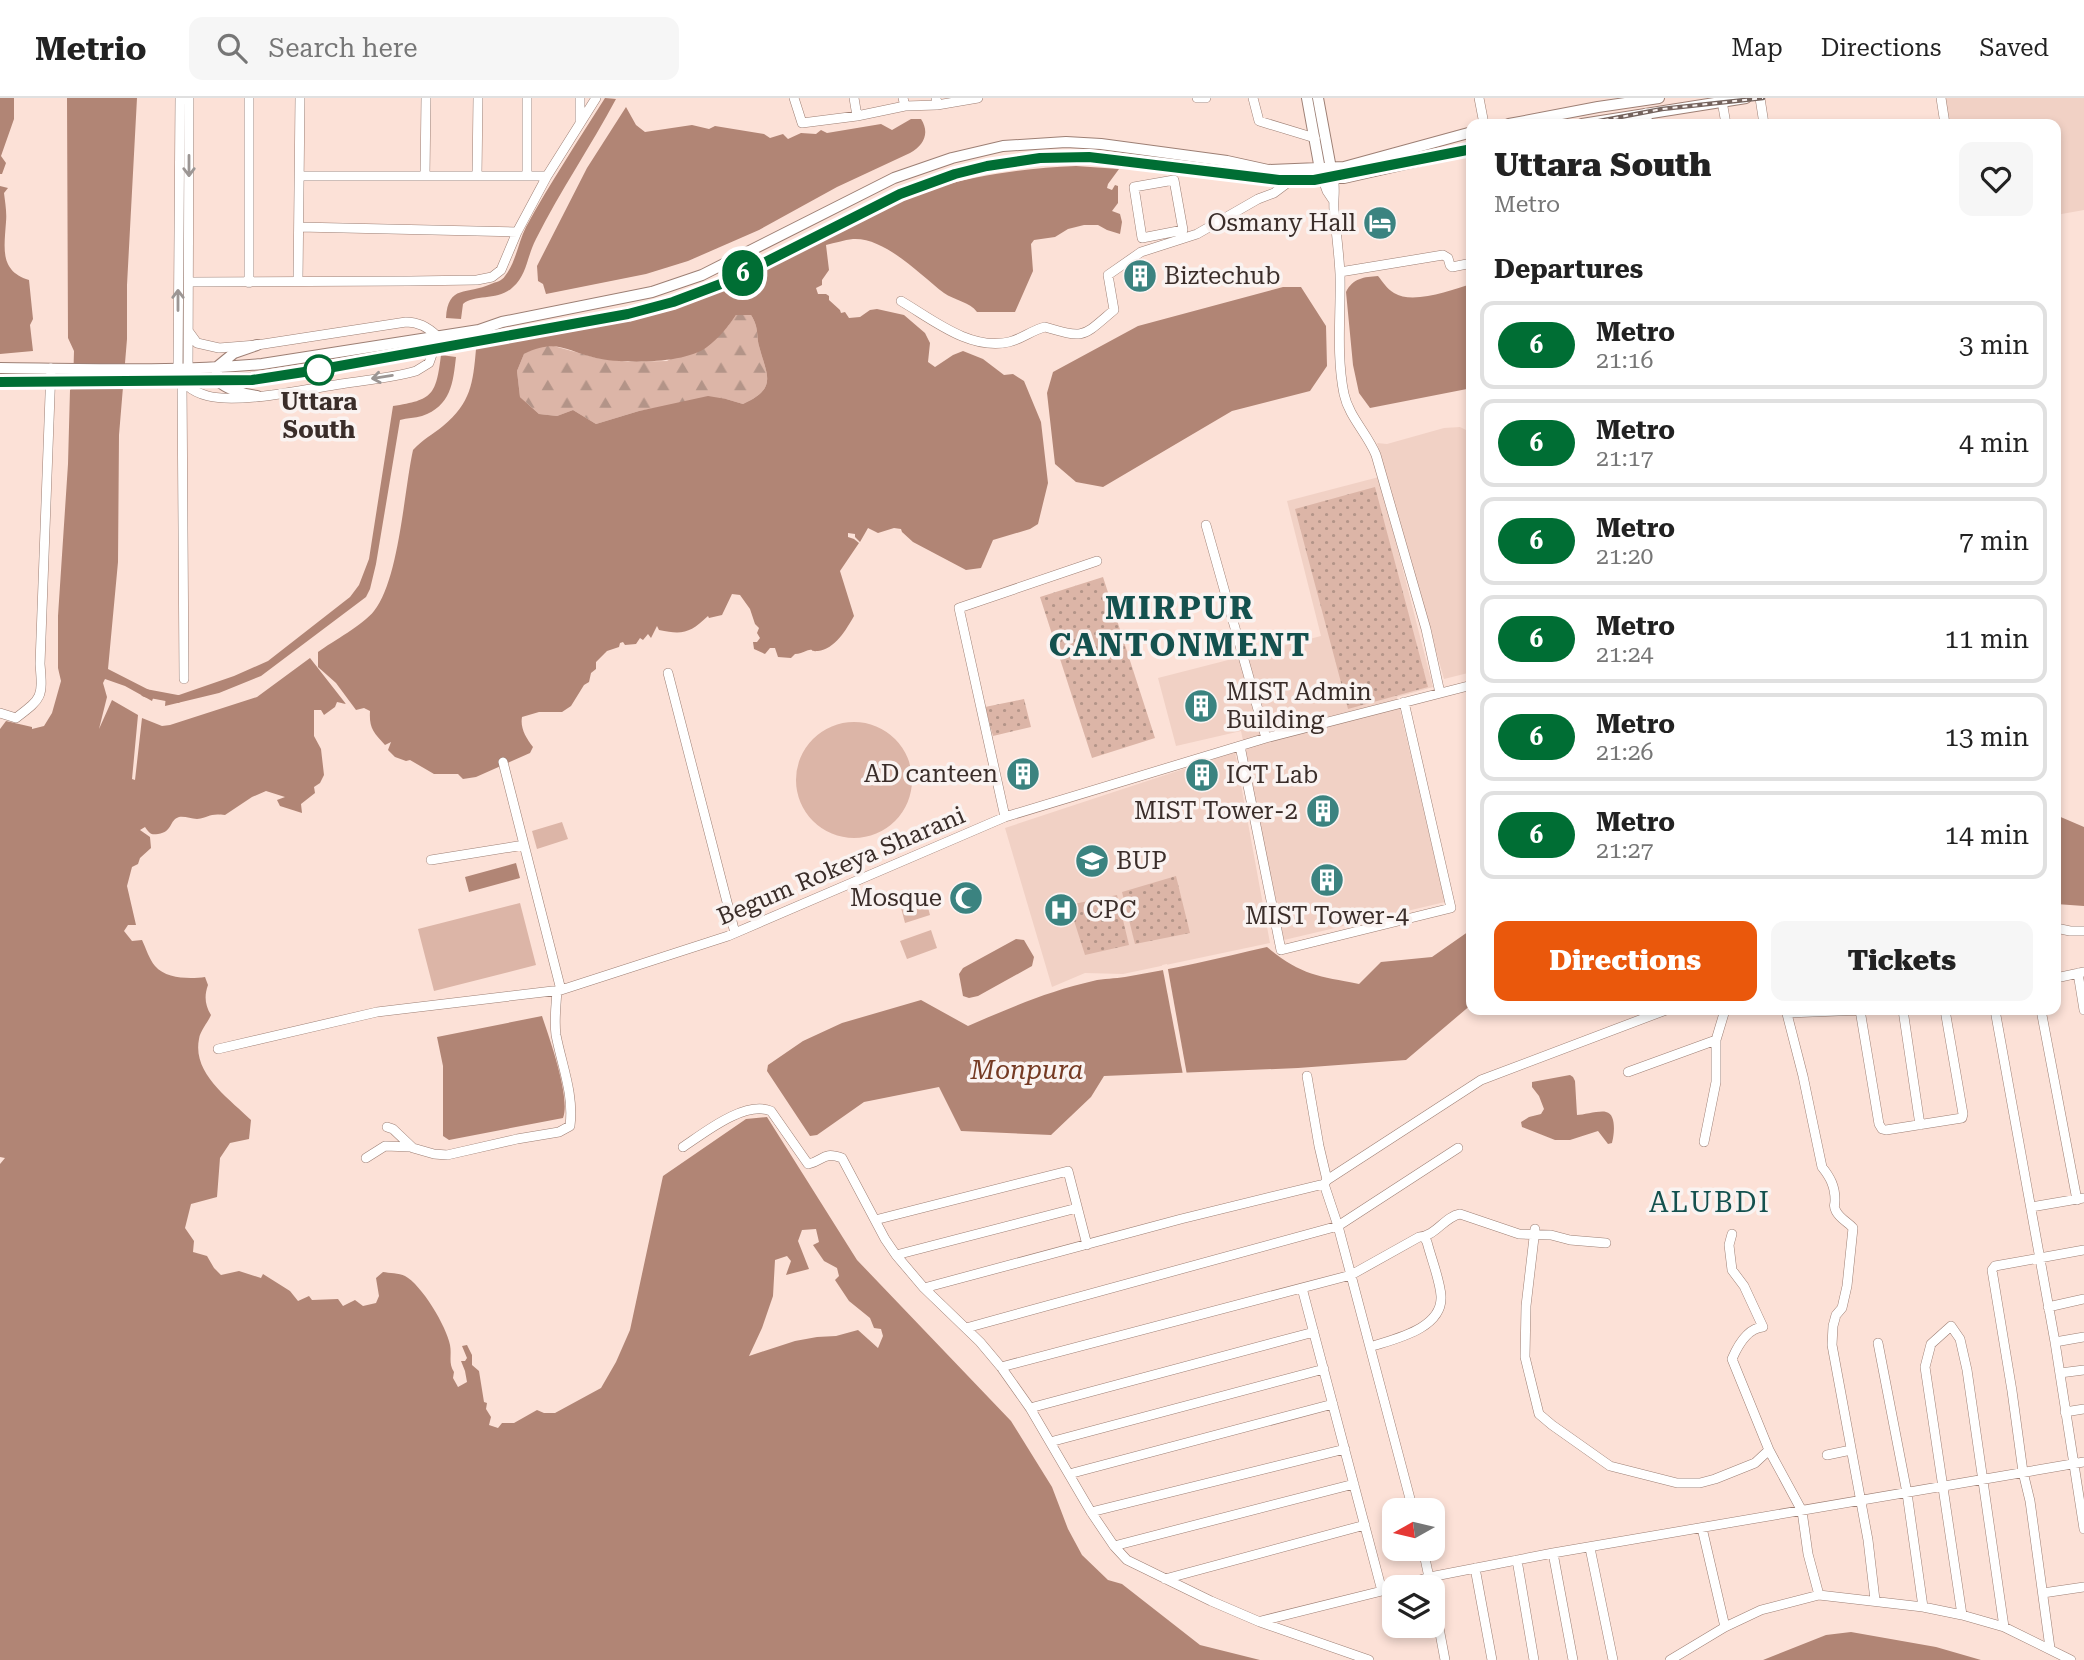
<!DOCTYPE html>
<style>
body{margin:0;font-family:"Roboto Serif",serif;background:#f6f6f6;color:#222;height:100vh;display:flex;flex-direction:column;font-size:26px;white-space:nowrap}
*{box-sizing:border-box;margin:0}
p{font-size:23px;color:#767676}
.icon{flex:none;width:38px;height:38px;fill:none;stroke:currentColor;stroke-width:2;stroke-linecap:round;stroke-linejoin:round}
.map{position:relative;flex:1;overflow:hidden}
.panel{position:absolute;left:1466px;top:21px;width:595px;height:896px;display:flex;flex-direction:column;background:#fff;border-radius:14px;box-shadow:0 4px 10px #0003}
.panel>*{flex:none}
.badge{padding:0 14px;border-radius:23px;font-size:24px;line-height:46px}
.needle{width:46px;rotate:262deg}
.controls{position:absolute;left:1382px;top:1400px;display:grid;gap:14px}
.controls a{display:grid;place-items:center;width:63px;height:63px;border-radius:14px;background:#fff;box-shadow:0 4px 10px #0003;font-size:35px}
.map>.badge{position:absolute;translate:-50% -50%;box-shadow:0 0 0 4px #fff}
h2{padding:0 28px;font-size:26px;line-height:63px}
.round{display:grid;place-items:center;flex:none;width:74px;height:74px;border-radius:14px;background:#f6f6f6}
.headline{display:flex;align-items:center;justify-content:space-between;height:119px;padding:0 28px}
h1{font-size:33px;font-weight:800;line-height:52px}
.primary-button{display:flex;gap:14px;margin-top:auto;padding:14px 28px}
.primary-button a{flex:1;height:80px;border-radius:14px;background:#ea580c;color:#fff;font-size:28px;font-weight:800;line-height:80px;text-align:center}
.primary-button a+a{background:#f6f6f6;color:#222}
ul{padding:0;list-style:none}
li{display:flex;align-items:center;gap:21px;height:88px;margin:0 14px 10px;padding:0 14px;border:4px solid #e0e0e0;border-radius:14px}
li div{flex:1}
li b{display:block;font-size:26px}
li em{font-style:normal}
li .badge{min-width:77px;font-weight:700;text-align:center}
header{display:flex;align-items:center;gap:42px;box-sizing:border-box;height:98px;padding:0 35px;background:#fff;border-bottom:2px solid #e0e0e0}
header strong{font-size:33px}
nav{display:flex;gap:38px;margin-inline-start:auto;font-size:24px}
.search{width:490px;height:63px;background:#f6f6f6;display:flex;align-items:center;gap:18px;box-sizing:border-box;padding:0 24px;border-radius:14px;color:#767676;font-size:26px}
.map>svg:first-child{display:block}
</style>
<header>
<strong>Metrio</strong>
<div class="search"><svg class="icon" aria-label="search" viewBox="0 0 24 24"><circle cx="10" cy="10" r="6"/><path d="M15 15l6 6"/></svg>Search here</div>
<nav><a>Map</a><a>Directions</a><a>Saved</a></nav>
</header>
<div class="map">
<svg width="2084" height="1562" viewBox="0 0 2084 1562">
<defs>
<pattern id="grass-dots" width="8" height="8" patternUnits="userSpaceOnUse" patternTransform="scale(1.75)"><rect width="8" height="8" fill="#dcb5a7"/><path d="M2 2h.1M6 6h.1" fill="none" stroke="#b39488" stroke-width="1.8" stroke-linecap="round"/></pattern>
<pattern id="forest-firs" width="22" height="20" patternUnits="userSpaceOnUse" patternTransform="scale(1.75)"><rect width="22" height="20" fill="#dcb5a7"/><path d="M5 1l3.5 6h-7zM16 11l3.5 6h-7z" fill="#b39488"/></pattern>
</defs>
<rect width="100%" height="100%" fill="#fce1d7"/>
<path fill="#f1d1c5" d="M1941,0H2084V112L2056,117V26H1946Z
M1460,329L1472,335V574L1444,581L1377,345L1387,346L1444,330Z
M1379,379L1433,589L1397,599L1445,804L1284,842L1241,633L1176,648L1158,580L1321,538L1287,403Z
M1235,654L1270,845L1123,876L1085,875L1052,889L1005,730Z"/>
<path fill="url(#grass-dots)" d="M1375,389L1428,589L1348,611L1295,411Z
M1103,479L1155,640L1092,660L1040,499Z
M1024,601L1031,629L993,638L985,609Z
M1176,778L1190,835L1135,846L1122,794Z
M1117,797L1129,847L1085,857L1069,807Z"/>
<path fill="url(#forest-firs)" d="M736,217H751C759,230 756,235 759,248C767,278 778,290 743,306L726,301L673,307L639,313L596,326L573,312L557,318L539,316L520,299L517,273L524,256L539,248L550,247L597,260L629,264L667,263L728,228Z"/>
<path fill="#dcb5a7" d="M796 682a58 58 0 1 1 116 0a58 58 0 1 1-116 0Z
M562,724L568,741L537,751L532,733Z
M925,798L930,817L905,825L900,806Z
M520,805L536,867L434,893L418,831Z
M931,832L937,850L907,861L900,843Z"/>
<path fill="#b18575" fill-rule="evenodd" d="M0,0H14V21L1,58L6,65L2,76H0Z
M67,0H137L127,187V241L119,337L118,464L108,571L155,595L152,603L125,588L105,581L103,585L107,599L99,631L112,602L138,617L132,681L135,682L142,620L162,628L170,627L257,599L310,560L346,606L337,604L335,609L324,617L321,612H314V638L321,651L324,677L320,685L314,689L315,695L301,706L302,715L280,708L277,702L285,699L266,693L252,699L225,717C209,715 210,719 197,721C191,721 185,718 179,719C169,722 173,734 158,736C151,737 150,736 145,729L140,732L150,739L151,750L140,760L138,766L132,769L127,788L136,827H128L124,833L132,843L142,842C146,850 149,861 155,868C166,881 190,881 205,879L208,887C204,898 205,907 211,917C208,924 200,933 199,941C192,976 230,1001 251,1022L249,1041L230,1045L220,1060L217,1099L191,1106L185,1130L194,1143L193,1154L207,1158L214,1170L221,1177L239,1173L261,1180L263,1176L290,1193L298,1203L309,1198L312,1202L338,1201L343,1208L355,1202L363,1208L376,1205L379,1198L376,1180L383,1174C389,1175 399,1175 405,1178C421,1186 447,1229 450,1247C452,1257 448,1265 454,1274L453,1280L458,1289L467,1284L465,1273L461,1263H465L467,1260L462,1248L467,1247L472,1257V1267L479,1273L484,1304L487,1305L486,1311L491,1319L489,1327L498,1330L502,1325H514L537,1312L544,1315H555L601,1290L616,1264L630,1232L663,1078L746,1021L767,1019L857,1162L1011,1323L1052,1389L1068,1431L1082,1457L1108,1482L1122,1486L1200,1547L1260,1562H0V1066L5,1060L0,1059V631L6,623L32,629V631L44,628L52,615L61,583L58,570V518L68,366L70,292L73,288L74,253L68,240ZM816,1131L819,1144L813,1147L824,1163L837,1170L839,1178L835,1182L849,1203L870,1220L874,1230L881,1231L883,1238L878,1250L858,1232L836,1238L817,1239L795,1243L749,1258L762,1230L773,1198L775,1162L787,1158L791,1163L786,1177L809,1171L798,1143L802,1132Z
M605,0L616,1C591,48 560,93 536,141C527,158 527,177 513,189C499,203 475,196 463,206L461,221L446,220C448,186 467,197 491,186C496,184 502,183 505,178C516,164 518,145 526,129C550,85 578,43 605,0Z
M626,9L636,27L645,34L692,27L709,31L715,28L764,36L770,40L783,36L788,41L801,35L816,36L821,32L827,35L881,26L892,32L911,21H921C930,35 924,47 910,55L837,89L759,132L688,163L646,176L546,196L543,186L538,183L537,168L587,70Z
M1076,68L1119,71L1108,86L1107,90L1112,92L1115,87L1118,88V105L1112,113L1120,116L1122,124L1120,136L1107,132L1098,127H1084L1068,131L1055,139L1034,142L1031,146L1033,173L1015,214H977C970,204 954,202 944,195C920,177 885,139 853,141C844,142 835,145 826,147L829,172L822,182V187L816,190L818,196H826L829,198V202L840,212L841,215L845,214L849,220L860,219L870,212L877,211L904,217L925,235L930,245L928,264L935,269L953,257L963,253L983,261L1004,277L1013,276L1024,283L1041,324L1048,385L1038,426L1030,431L993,442L981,470L966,472L913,444L902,434L901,431L894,430L878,435L868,430L860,444L855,439V436L848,435V439L854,441L859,445L840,473L854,518C846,532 835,551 818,553C808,554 816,550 806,553C803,554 799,556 795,556L791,560L778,559L775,550H770L765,556L754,551L753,544H757L760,540L757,535L759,530L755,526L750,511L740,497L732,496L722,517L709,520L708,518C690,535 683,537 659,532L657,528L651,540L648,536L643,542L640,540L636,546L625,547L623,544L620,545L619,549L607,553L596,564V571L591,575L589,584L584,587L571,608L562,614H539L522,619C520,630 526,640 533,649L530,655L476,679L463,681L458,676H434L410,662L406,663L395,659L388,652L391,644L385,647C373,634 369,630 370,613L364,610L356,612L336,585L318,569V554C333,543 363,527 374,513C399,482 404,393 413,352C423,341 432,337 443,328C471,305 473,285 476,251L488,246C558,233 634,226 700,200C729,189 754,173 781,161C793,155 805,152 816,147C855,127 893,103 935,90C981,76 1028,70 1076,68ZM736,217H751C759,230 756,235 759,248C767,278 778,290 743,306L726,301L708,298L639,313L596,326L573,312L557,318L539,316L520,299L517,273L524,256C557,240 565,253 596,260C622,266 685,266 707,249C718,241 728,229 736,217Z
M0,88L8,90L4,95C5,104 7,114 6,124C4,152 0,173 29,182L33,221L30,227L33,253L0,256Z
M1378,178C1383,184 1387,191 1394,195C1413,207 1450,192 1472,186V290L1370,310L1359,295L1353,267L1346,194C1353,180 1364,179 1378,178Z
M1283,189H1301L1326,228L1327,268L1310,293L1232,313L1103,389L1076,384L1055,366L1047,295L1053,274L1138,228Z
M441,257L456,259C453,285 451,308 422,318C415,320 407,320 400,322L376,466L370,491L366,499L261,578L219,595L165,608L166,597H179L234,578L268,563L350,499L359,487L369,461L393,308C433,302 436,297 441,257Z
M2056,717L2084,729V808L2056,806Z
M516,765L520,780L469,794L465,779Z
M1472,831V906L1406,962L1298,970L1104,978L1091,999L1051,1037L961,1033L939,989L864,1004L817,1037L810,1038L767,973L768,967L803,943L842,925L921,902L968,928C1009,910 1049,893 1093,883C1104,880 1115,881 1125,879C1173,871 1220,860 1267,849C1300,877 1318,878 1359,886L1381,864L1432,859Z
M1016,841L1024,842L1034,859L1032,868L978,898L969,900L963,898L959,876L963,870Z
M542,918C549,939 571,1000 563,1020L449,1042L443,1038V968L437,939Z
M1570,977L1573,979L1575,983L1577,1017C1584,1017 1600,1012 1606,1014C1617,1016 1614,1038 1612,1045L1608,1046L1598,1033L1570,1042H1555L1522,1029L1521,1024L1529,1019L1541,1016L1544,1011L1539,998L1532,989V984Z
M1851,1534L1936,1549L1981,1562H1763L1826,1537Z"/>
<path fill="#fce1d7" d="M1167,866L1187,977H1183L1162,867Z"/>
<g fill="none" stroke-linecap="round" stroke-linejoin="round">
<path stroke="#b18575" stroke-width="8" d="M145,595L177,601"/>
<g stroke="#9d7f74" stroke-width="10">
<path id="minor" d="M180,0L178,271C181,286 193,294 208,298C240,306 307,291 341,286C366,282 392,280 416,273L429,265L435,248
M580,0V23
M794,0L802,25L857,18L905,8L903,0
M854,0L857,18
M1197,0H1206
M1253,0L1259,23L1315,40
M1479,0L1484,26
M1760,0L1764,26
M1941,0L1945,26
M1722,3L1726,26
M937,7L978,0
M905,8L937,7L936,0
M1646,15L1648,26
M300,78H547
M425,78L426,0
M477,78L478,0
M527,78V0
M1322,79L1327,93L1333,102
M1333,80C1336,90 1333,101 1334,112C1336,133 1339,155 1340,176C1341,216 1336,257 1344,296C1349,319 1367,335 1376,357L1426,531L1440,595
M1174,82L1183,132L1142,140L1134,89Z
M299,129L517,134
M1340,174L1443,157L1448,160L1450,167L1452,169L1472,165
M298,183L300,0
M189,184L410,183L477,182L492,179L501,172L517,134L547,78L596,0
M249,185V0
M901,203C932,221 970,253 1009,244C1022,241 1032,232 1045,229C1086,241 1082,239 1114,212L1108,177L1141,154L1197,136L1258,101L1274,95L1294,80
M189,234L197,245L219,250L257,247L406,224C419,224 428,229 437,238
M182,283L184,581
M188,283L189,0
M1206,427L1266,640
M668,575L735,835
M0,615L16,620C42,600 43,600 40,566L51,270
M1240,648L1281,852L1451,810L1404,604
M503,664L561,892
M1005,719L959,510L1097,463
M431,762L524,747
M2056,830L2070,833H2084
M2078,875L2084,912
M2056,880L2084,874
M1786,912L1803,978L1822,1069C1830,1079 1835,1088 1835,1102C1835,1109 1833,1107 1836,1113C1840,1121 1848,1124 1853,1130L1847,1188L1842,1210L1836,1217L1833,1228L1832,1247L1868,1442L1875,1502
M1860,912L1879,1026L1882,1031L1886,1032L1962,1020L1963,1016L1945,912
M1903,912L1920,1027
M1995,912L2055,1244L2084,1431
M2041,912L2077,1102
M1788,915L1863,912
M218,951L377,914L561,892L728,838L1005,719L1266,640L1472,587
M1628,974L1716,942
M1307,978L1319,1048L1327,1082
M387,1029L393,1031L413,1050L434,1056L447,1057L517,1041L559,1034L570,1028C574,996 562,968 556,937C554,923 556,907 557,893
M1704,1044L1716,984V942L1725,912
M683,1049C704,1035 745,1002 771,1013L808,1066C824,1063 822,1053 842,1060L885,1141L896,1157L924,1190L980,1244L1001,1269L1030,1310L1091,1414L1114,1448L1127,1462L1211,1503L1260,1524L1369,1562
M366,1060L385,1048L411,1049
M1324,1086L1338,1128L1413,1412
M2031,1109L2084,1100
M875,1122L1068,1073L1087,1147
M1535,1131L1526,1208L1525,1259L1539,1316L1552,1327L1610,1368L1677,1385H1700L1715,1381L1755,1365L1769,1352
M1732,1136L1729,1147L1732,1172L1744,1188L1763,1229C1748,1230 1738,1247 1732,1261L1769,1352L1802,1413L1808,1456L1819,1497
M896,1157L1077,1110
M924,1190L1181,1121L1324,1086L1327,1082L1481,982L1666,912
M1302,1190L1382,1493
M2048,1209L2084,1201
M966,1230L1338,1128L1458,1050
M2055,1244L2084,1239
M1878,1245L1907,1395L1923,1509
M1370,1249C1394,1241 1443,1231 1441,1198C1440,1182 1431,1160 1427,1144L1424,1139
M1001,1269L1351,1177L1419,1139C1436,1138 1444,1119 1460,1116L1519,1136L1551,1137L1570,1142L1606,1145
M2060,1275L2084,1272
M1030,1310L1314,1234
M2065,1314L2084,1311
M1050,1344L1324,1271
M1827,1357L1851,1352
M1069,1376L1333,1306
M1091,1414L1345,1351
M1702,1430L1725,1529
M1114,1448L1354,1386
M1590,1450L1613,1562
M1423,1451L1431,1489
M1553,1455L1573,1562
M1517,1462L1534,1562
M1475,1470L1492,1562
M1165,1481L1365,1427
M1396,1489L1430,1479L1553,1455L2084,1364
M2043,1495L2084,1489
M1433,1498L1445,1562
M1962,1517L1925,1269L1931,1246L1951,1228L1960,1241L1967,1272L2004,1529
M1261,1523L1386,1492
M2050,1550L2030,1403L2023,1374L2012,1293L1992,1172L1995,1168L2084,1152
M1670,1562L1725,1529L1761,1512L1819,1497L1923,1509L1962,1517L2004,1529L2071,1562"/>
</g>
<g stroke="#9d7f74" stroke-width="12">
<path id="major" d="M1307,0L1321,77
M1318,0L1332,76
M1509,26L1598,9L1659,0
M1582,26L1746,0
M1268,72L1344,69L1472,34
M257,247L234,255L217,269V282C228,292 242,296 257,298
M0,270C87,271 175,274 262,266L479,232
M0,282C83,282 167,287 250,280C322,274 394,255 465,242L479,232L502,224L652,194L702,177L894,80L952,60L1003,48L1066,44L1101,46L1227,63L1268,72L1278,79L1292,80H1344L1472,51"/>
</g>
<use href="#minor" stroke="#fff" stroke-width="9"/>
<use href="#major" stroke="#fff" stroke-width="10"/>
<g stroke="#74635d" stroke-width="4.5">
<path id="rail" d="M1584,26L1662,11L1763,0
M0,284L252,282L317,272L628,216L673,204L726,184L899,96L955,76L987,68L1040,60L1089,59L1279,82H1314L1472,51"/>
</g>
<use href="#rail" stroke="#faf3f1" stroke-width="2" stroke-dasharray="5" stroke-linecap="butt"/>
</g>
<defs><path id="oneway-shaft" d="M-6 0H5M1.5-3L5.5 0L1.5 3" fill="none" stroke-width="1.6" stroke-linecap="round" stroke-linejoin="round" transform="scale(1.75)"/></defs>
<g stroke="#9c9694">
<use href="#oneway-shaft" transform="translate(189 68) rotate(90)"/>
<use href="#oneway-shaft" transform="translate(178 202) rotate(-90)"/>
<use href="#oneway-shaft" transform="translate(382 279) rotate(171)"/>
</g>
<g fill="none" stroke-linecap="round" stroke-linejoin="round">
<g stroke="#fff" stroke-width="16">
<path id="line" d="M0,284L252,282L317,272L628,216L673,204L726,184L900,96L955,76L987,68L1040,60L1089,59L1279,82H1314L1472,51"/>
</g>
<use href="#line" stroke="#006e34" stroke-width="10"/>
</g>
<defs>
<g id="hotel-disc" transform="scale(1.75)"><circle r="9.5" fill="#3b8380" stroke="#faf3f1"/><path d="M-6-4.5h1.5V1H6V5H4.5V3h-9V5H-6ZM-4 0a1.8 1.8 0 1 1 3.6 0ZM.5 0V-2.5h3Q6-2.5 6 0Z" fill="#fff"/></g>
<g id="building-disc" transform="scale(1.75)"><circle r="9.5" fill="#3b8380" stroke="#faf3f1"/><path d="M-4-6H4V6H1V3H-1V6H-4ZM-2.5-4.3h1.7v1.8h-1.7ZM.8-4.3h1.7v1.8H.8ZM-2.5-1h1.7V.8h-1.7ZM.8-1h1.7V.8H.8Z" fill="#fff"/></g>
<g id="university-disc" transform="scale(1.75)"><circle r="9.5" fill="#3b8380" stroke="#faf3f1"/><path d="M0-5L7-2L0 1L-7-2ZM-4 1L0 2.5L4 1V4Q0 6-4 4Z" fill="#fff"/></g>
<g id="mosque-disc" transform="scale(1.75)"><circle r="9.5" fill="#3b8380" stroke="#faf3f1"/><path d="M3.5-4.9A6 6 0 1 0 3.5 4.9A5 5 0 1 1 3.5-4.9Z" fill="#fff"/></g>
<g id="hospital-disc" transform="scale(1.75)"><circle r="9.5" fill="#3b8380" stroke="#faf3f1"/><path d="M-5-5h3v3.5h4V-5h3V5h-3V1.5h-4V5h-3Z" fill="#fff"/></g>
</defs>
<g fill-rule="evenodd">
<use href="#hotel-disc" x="1380" y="125"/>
<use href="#building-disc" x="1140" y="178"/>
<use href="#building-disc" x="1201" y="608"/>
<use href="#building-disc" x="1023" y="676"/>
<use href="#building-disc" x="1202" y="677"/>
<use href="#building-disc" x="1323" y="713"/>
<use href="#university-disc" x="1092" y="763"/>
<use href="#building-disc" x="1327" y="782"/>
<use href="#mosque-disc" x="966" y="800"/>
<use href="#hospital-disc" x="1061" y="812"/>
</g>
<circle fill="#fff" stroke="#006e34" stroke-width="3.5" cx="319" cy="272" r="14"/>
<g text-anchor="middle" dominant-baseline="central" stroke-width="7" stroke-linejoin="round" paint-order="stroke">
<g font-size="24" fill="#3a2d29" stroke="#faf3f1" text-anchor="start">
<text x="1356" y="125" text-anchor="end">Osmany Hall</text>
<text x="1164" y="178">Biztechub</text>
<text x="1226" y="594">MIST Admin<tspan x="1226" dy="28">Building</tspan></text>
<text x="998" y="676" text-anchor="end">AD canteen</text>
<text x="1226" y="677">ICT Lab</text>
<text x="1298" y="713" text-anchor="end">MIST Tower-2</text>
<text x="1116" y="763">BUP</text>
<text x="942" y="800" text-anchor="end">Mosque</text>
<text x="1086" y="812">CPC</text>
<text x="1327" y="818" text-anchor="middle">MIST Tower-4</text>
</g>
<g font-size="24" font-weight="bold" fill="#3a2d29" stroke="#faf3f1">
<text x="319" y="304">Uttara<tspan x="319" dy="28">South</tspan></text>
</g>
<g font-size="24" fill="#3a2d29" stroke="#faf3f1">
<text transform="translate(841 768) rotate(-23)">Begum Rokeya Sharani</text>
</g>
<g font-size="26" font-style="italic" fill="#753a23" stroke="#faf3f1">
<text x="1027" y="972">Monpura</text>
</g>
<g font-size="28" letter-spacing="2" fill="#14514e" stroke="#faf3f1">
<text x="1710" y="1104">ALUBDI</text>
</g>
<g font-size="32" font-weight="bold" letter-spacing="2" fill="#14514e" stroke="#faf3f1">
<text x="1180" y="510">MIRPUR<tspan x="1180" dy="37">CANTONMENT</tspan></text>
</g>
</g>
</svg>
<div class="controls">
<a><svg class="needle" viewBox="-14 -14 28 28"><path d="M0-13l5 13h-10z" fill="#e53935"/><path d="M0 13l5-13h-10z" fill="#767676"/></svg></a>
<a><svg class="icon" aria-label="layers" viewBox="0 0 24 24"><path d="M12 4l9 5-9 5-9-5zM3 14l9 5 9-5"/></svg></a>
</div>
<b class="badge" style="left:743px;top:175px;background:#006e34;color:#fff">6</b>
<section class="panel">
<div class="headline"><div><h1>Uttara South</h1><p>Metro</p></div><a class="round"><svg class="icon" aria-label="heart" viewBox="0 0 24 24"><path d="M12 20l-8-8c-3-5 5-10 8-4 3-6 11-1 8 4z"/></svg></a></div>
<h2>Departures</h2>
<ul>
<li><span class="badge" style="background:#006e34;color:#fff">6</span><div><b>Metro</b><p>21:16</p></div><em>3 min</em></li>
<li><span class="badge" style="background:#006e34;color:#fff">6</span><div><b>Metro</b><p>21:17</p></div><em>4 min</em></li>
<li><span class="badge" style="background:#006e34;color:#fff">6</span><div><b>Metro</b><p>21:20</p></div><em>7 min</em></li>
<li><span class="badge" style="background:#006e34;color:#fff">6</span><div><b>Metro</b><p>21:24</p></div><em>11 min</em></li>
<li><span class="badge" style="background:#006e34;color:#fff">6</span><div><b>Metro</b><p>21:26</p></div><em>13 min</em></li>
<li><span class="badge" style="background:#006e34;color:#fff">6</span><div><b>Metro</b><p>21:27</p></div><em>14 min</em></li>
</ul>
<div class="primary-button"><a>Directions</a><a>Tickets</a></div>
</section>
</div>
